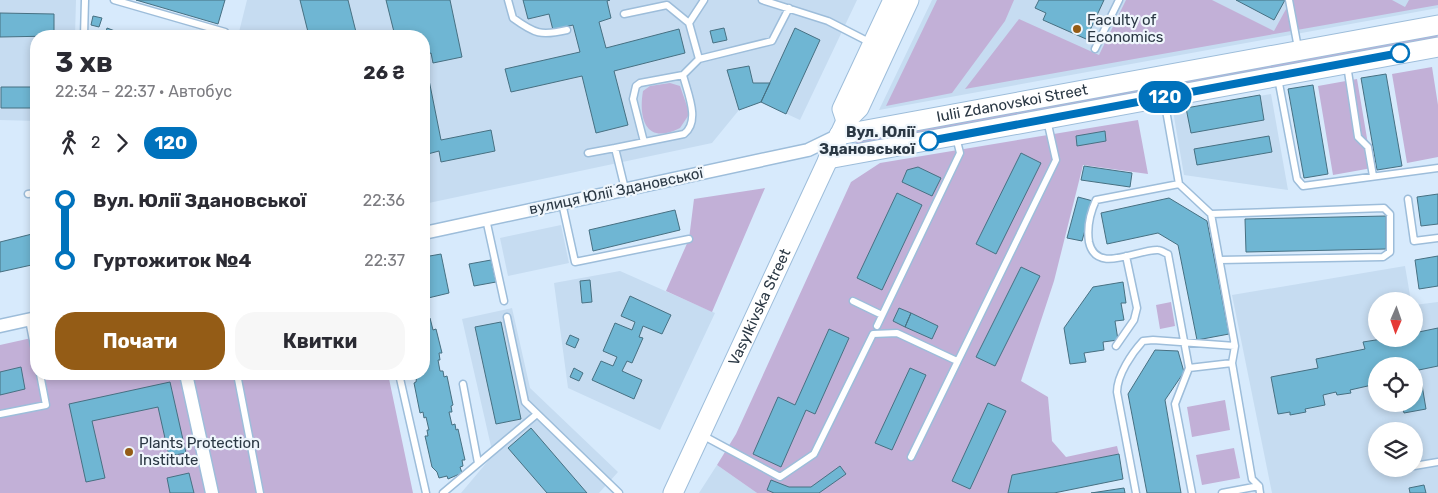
<!DOCTYPE html>
<html lang="uk">
<meta charset="utf-8">
<style>
body{margin:0;font-family:Rubik,sans-serif;background:#f7f7f7;color:#2b2b33;height:100vh;display:flex;flex-direction:column;font-size:19px;white-space:nowrap}
*{box-sizing:border-box;margin:0}
p{font-size:16px;color:#7c7c81}
.icon{flex:none;width:28px;height:28px;fill:none;stroke:currentColor;stroke-width:2;stroke-linecap:round;stroke-linejoin:round}
.map{position:relative;flex:1;overflow:hidden}
.side{position:absolute;left:30px;top:30px;width:400px;height:350px;display:flex;flex-direction:column;background:#fff;border-radius:20px;box-shadow:0 2px 8px #0003}
.side>*{flex:none}
.badge{padding:0 10px;border-radius:16px;font-size:18px;line-height:32px}
.needle{width:32px;rotate:182deg}
.buttons{position:absolute;left:1368px;top:292px;display:grid;gap:10px}
.buttons a{display:grid;place-items:center;width:55px;height:55px;border-radius:50%;background:#fff;box-shadow:0 2px 8px #0003;font-size:25px}
.map>.badge{position:absolute;translate:-50% -50%;box-shadow:0 0 0 2px #fff}
.legs{display:flex;align-items:center;gap:8px;height:55px;padding:0 25px;font-size:16px}
.legs p{margin-inline-start:auto}
.overview{display:flex;align-items:center;justify-content:space-between;height:85px;padding:0 25px}
h1{font-size:28px;font-weight:700;line-height:38px}
.cta{display:flex;gap:10px;margin-top:auto;padding:10px 25px}
.cta a{flex:1;height:58px;border-radius:20px;background:#945c16;color:#fff;font-size:20px;font-weight:700;line-height:58px;text-align:center}
.cta a+a{background:#f7f7f7;color:#2b2b33}
ul{padding:0 25px;list-style:none}
li{display:flex;align-items:center;gap:18px;height:60px;font-size:19px}
li i{display:grid;place-items:center;width:8px;height:100%;margin:0 6px;background:currentColor}
li i::after{content:'';width:12px;height:12px;margin:-6px;border:4px solid;border-radius:50%;background:#fff}
li p{margin-inline-start:auto}
li:first-child i{background:linear-gradient(#0000 50%,currentColor 0)}
li:last-child i{background:linear-gradient(currentColor 50%,#0000 0)}
.map>svg:first-child{display:block}
</style>
<div class="map">
<svg width="1438" height="493" viewBox="0 0 1438 493">
<rect width="100%" height="100%" fill="#d7eafc"/>
<path fill="#c6dcf1" fill-rule="evenodd" d="M0,0H76L75,36H36V121L0,120Z
M247,0H857L800,120L761,102L739,110L712,143L424,204V36H238Z
M932,0H1438V8L879,110Z
M1271,94L1288,190L1184,175L1173,111Z
M561,225L569,263L508,276L500,238Z
M1405,266L1411,301H1376V339H1414V305L1438,302V493H1272L1232,295ZM1376,366H1414V404H1376ZM1376,431H1414V469H1376Z
M620,271L715,313L660,430L568,388L554,283Z
M512,308L530,388L618,472L599,493H461L493,455L462,319Z
M717,465L757,493H699Z"/>
<path fill="#c2b0d7" d="M937,0H1014L1005,21L952,93L886,106Z
M1126,0H1212L1274,31L1291,0H1392L1405,7L1409,0H1438V5L965,89L1019,19L1099,55Z
M1436,30L1438,39L857,145L854,139Z
M1432,67L1438,105V157L1407,163L1392,74Z
M1357,79L1372,168L1333,175L1318,86Z
M670,83L680,86L688,109V116L680,128C647,145 638,120 643,91L650,86Z
M1138,120L1148,174L1083,165L1054,281L1021,381L1048,397L1052,441L1066,457L1117,446L1119,454L1012,475L1008,493H757L717,465L736,434L851,182L880,163Z
M765,188L712,312L666,291L689,239L694,199Z
M1171,302L1175,326L1160,329L1156,305Z
M36,337V374H388L413,493H0V345Z
M1225,400L1230,430L1192,437L1187,407Z
M1234,448L1240,478L1202,485L1196,455Z"/>
<path fill="#6fb6d3" stroke="#477082" d="M136,0H225L218,24Z
M300,0H348L357,36H287L308,32Z
M386,0H450L462,57L433,63L431,53L424,55V36H395Z
M523,0H610L607,1L611,18L599,22L606,48L679,29L685,53L614,71L628,125L596,133L582,76L511,92L505,69L580,52L573,25L553,30L549,14L528,19Z
M1039,0H1104L1086,39L1043,20L1046,13L1035,8Z
M1236,0H1285L1274,20Z
M0,13L54,14V36L0,37Z
M93,16L102,18L99,27L91,25Z
M107,28L115,31L113,36H105Z
M724,28L727,40L713,43L710,31Z
M795,28L820,40L786,114L761,102Z
M749,66L753,83H770L761,102L739,110L727,70Z
M1386,74L1402,166L1377,170L1361,78Z
M429,80L441,140L491,130L495,151L441,162L439,151L424,155V81Z
M1313,85L1328,174L1304,178L1288,89Z
M1,87H36V108H1Z
M1260,95L1264,120L1191,133L1186,108Z
M1105,131L1106,141L1077,146L1076,136Z
M1269,136L1272,152L1197,165L1194,149Z
M1021,153L1041,163L996,254L976,244Z
M1084,166L1132,173L1130,187L1081,180Z
M918,167L941,178L932,196L902,182L907,170Z
M897,193L922,205L882,290L857,278Z
M1438,194V224L1421,226L1417,197Z
M1078,197L1093,201L1082,241L1067,238Z
M1169,198L1207,221L1229,334L1197,340L1178,245L1158,233L1107,244L1101,213Z
M675,210L680,230L593,251L589,230Z
M1386,216V249L1246,252L1245,219Z
M36,233V264L0,272V242Z
M441,254L449,293L424,299V257Z
M1438,256V286L1419,289L1415,260Z
M491,260L496,282L474,286L469,264Z
M1021,267L1040,276L995,366L976,357Z
M590,280L592,302L582,303L580,281Z
M1123,282L1126,303H1121L1124,320L1115,321L1118,340L1103,342L1104,350L1084,353L1086,362L1070,364L1064,328L1093,287Z
M630,296L671,315L662,334L643,326L639,337L643,338L632,363L627,361L622,371L642,380L634,399L592,380L601,361L613,366L617,357L603,351L615,323L632,330L635,322L621,316Z
M899,308L911,313L905,327L893,321Z
M424,313H427L428,318H430L433,330L436,329L442,353H439L440,360H438L440,371H443L444,377L447,376L453,405L451,406L452,412H449L452,425L455,424L456,430L458,429L465,460H462L463,466L460,467L462,473L448,479L447,476L439,478L437,472L432,467L425,436H428L427,430H429L426,417L424,418L423,412L420,413L414,383L416,382L417,374H424Z
M911,313L938,326L932,339L905,327Z
M501,322L521,419L496,424L475,327Z
M1438,328V366L1414,371V366H1376V378L1371,379L1372,385L1350,390L1351,393L1337,395L1336,392L1323,395L1325,405L1305,409L1306,412L1290,415V412L1278,414L1271,377L1318,368L1316,359L1365,349L1363,342L1382,339H1414V333Z
M829,329L849,338L815,414L806,410L781,467L753,454L778,397L795,405Z
M570,335L579,339L575,348L566,344Z
M1155,350L1178,351L1184,372L1165,400L1181,493H1147L1128,394Z
M21,367L25,389L0,395V372Z
M574,368L583,373L579,381L570,377Z
M910,368L926,375L892,450L875,443Z
M170,382L186,453L169,456L158,407L92,421L105,478L86,482L69,404Z
M1422,385L1426,409L1404,413L1402,404H1414V387Z
M988,403L1006,411L970,489L952,481Z
M531,428L587,493H547L508,448Z
M1119,454L1123,479L1054,493H1008L1012,475Z
M840,466L846,474L819,493H774L767,490L771,480L789,487H811Z
M189,473L194,493H170L167,478Z
M1424,485L1426,493H1410L1409,488Z
M1124,488L1125,493H1091Z"/>
<g fill="none" stroke-linecap="round" stroke-linejoin="round">
<g stroke="#9dbdda" stroke-width="9">
<path id="lane" d="M114,0L225,32
M508,0L513,18C535,34 541,36 567,30
M762,0L828,21L871,43
M1289,0L1298,48
M624,14L667,5L689,23L699,59
M689,23L704,0
M84,36L85,0
M1095,49L1119,0
M1347,65L1358,137L1368,147L1373,176
M1278,78L1297,179L1303,186L1438,168
M1164,99L1179,184
M644,142L633,99L636,86L640,83L683,75
M588,153L615,148
M625,189L615,148L684,134C701,121 687,92 683,75L699,59L772,41L789,8
M28,194L36,193
M1408,199L1414,241L1438,238
M562,203L575,262L689,239
M1211,214L1384,208L1390,214V252L1383,257L1220,260
M486,219L504,301
M853,301L882,315
M507,317L525,402L619,493
M29,320L36,356
M877,326L960,153L956,137
M1116,346L1134,320L1137,308L1126,256
M1189,368L1232,363
M237,374L260,493
M399,374L426,493
M463,384L478,463
M0,414L46,405L40,374
M702,435L780,477L814,454L873,334L897,333L957,361
M911,457L1056,160L1047,120
M1414,466L1438,462
M443,493L537,414
M1136,493L1117,392C1117,375 1132,353 1143,341L1153,340L1235,346
M1192,493L1175,404L1189,368L1168,254C1165,253 1161,250 1158,250C1137,249 1096,275 1089,242C1087,229 1090,213 1096,200L1179,184L1211,214L1235,346L1232,363L1252,479L1259,486
M1222,493L1259,486L1260,493"/>
</g>
<g stroke="#9dbdda" stroke-width="15">
<path id="street" d="M424,233L808,150L839,135
M0,326L36,318
M186,374L212,493"/>
</g>
<g stroke="#9dbdda" stroke-width="21">
<g id="secondary">
<path d="M846,121L842,109L893,0"/>
<path id="s1" d="M839,135L1438,25"/>
<path d="M828,159L1438,47"/>
<path id="s2" d="M673,493L846,121L859,108L909,0"/>
</g>
</g>
<use href="#lane" stroke="#fff" stroke-width="6"/>
<use href="#street" stroke="#fff" stroke-width="12"/>
<use href="#secondary" stroke="#fff" stroke-width="19"/>
</g>
<g fill="none" stroke-linecap="round" stroke-linejoin="round">
<g stroke="#fff" stroke-width="11">
<path id="line-1" d="M929,141L1400,53"/>
</g>
<use href="#line-1" stroke="#0072bc" stroke-width="8"/>
</g>
<g fill="#945c16" stroke="#eff6fc" stroke-width="2">
<circle cx="1077" cy="29" r="5"/>
<circle cx="129" cy="452" r="5"/>
</g>
<g fill="#fff" stroke="#0072bc" stroke-width="2.5">
<circle cx="1400" cy="53" r="9"/>
<circle cx="929" cy="141" r="9"/>
</g>
<g text-anchor="middle" dominant-baseline="central" stroke-width="4.5" stroke-linejoin="round" paint-order="stroke">
<g font-size="15" fill="#2b3844" stroke="#eff6fc" text-anchor="start">
<text x="1087" y="20">Faculty of<tspan x="1087" dy="17">Economics</tspan></text>
<text x="139" y="443">Plants Protection<tspan x="139" dy="17">Institute</tspan></text>
</g>
<g font-size="15" fill="#2b3844" stroke="#eff6fc">
<text stroke="none"><textPath href="#s1" startOffset="176">Iulii Zdanovskoi Street</textPath></text>
<text transform="translate(616 191) rotate(-12)">вулиця Юлії Здановської</text>
<text stroke="none"><textPath href="#s2" startOffset="205">Vasylkivska Street</textPath></text>
</g>
<g font-size="15" font-weight="bold" fill="#2b3844" stroke="#eff6fc" text-anchor="end">
<text x="915" y="132">Вул. Юлії<tspan x="915" dy="17">Здановської</tspan></text>
</g>
</g>
</svg>
<div class="buttons">
<a><svg class="needle" viewBox="-14 -14 28 28"><path d="M0-13l5 13h-10z" fill="#e53935"/><path d="M0 13l5-13h-10z" fill="#7c7c81"/></svg></a>
<a><svg class="icon" aria-label="locate" viewBox="0 0 24 24"><circle cx="12" cy="12" r="6"/><path d="M12 2v4M12 18v4M2 12h4M18 12h4"/></svg></a>
<a><svg class="icon" aria-label="layers" viewBox="0 0 24 24"><path d="M12 4l9 5-9 5-9-5zM3 14l9 5 9-5"/></svg></a>
</div>
<b class="badge" style="left:1165px;top:97px;background:#0072bc;color:#fff">120</b>
<section class="side">
<div class="overview"><div><h1>3 хв</h1><p>22:34 – 22:37 · Автобус</p></div><b>26 ₴</b></div>
<div class="legs"><svg class="icon" aria-label="walk" viewBox="0 0 24 24"><circle cx="13" cy="4" r="2"/><path d="M13 8l-2 6 4 7M11 14l-3 7M7 12l3-4h3l4 4"/></svg>2<svg class="icon" aria-label="forward" viewBox="0 0 24 24"><path d="M9 5l7 7-7 7"/></svg><b class="badge" style="background:#0072bc;color:#fff">120</b></div>
<ul>
<li><i style="color:#0072bc"></i><b>Вул. Юлії Здановської</b><p>22:36</p></li>
<li><i style="color:#0072bc"></i><b>Гуртожиток №4</b><p>22:37</p></li>
</ul>
<div class="cta"><a>Почати</a><a>Квитки</a></div>
</section>
</div>
